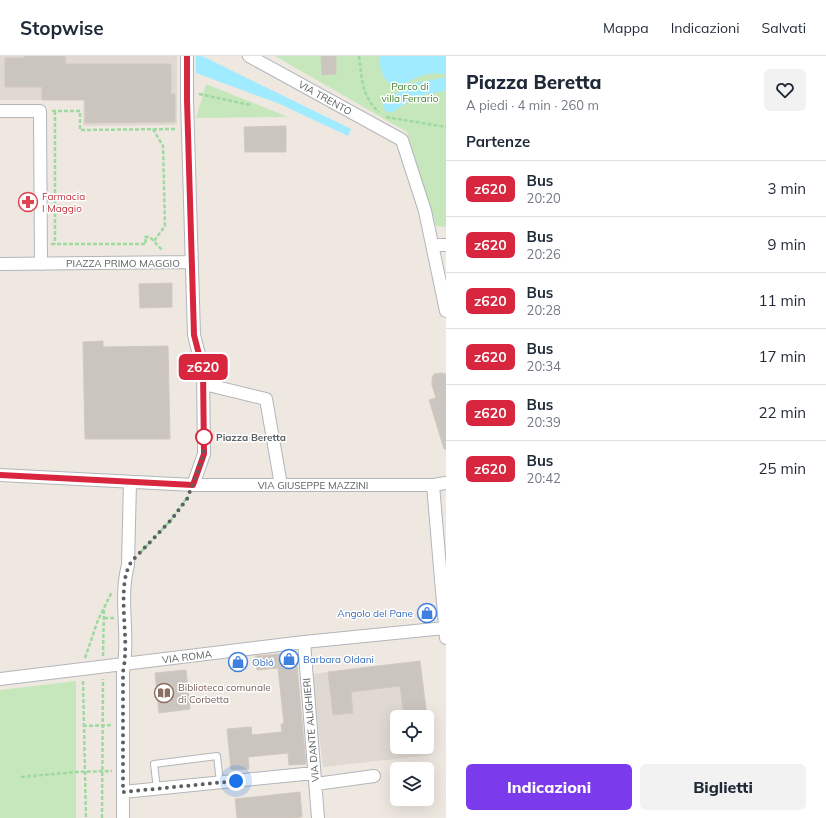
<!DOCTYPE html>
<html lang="it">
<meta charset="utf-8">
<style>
body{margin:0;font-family:Mulish,sans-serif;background:#f2f2f3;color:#1f2937;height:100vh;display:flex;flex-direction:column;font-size:15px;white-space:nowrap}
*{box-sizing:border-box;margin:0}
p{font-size:13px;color:#747a83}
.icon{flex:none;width:22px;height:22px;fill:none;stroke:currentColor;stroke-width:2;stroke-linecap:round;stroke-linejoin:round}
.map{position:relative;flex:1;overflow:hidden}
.drawer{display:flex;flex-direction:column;background:#fff;width:380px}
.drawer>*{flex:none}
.badge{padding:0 8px;border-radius:6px;font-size:14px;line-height:26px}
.tools{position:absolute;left:390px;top:654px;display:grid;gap:8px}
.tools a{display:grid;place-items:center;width:44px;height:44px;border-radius:6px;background:#fff;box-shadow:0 4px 16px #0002;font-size:20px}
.you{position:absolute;width:20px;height:20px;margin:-10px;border:3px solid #fff;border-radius:50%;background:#1a73e8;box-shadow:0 0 0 6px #1a73e833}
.map>.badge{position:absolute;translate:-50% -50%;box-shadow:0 0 0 2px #fff}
h2{padding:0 20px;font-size:15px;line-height:36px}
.round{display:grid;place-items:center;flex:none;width:42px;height:42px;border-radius:6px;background:#f2f2f3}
.overview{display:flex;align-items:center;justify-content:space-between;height:68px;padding:0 20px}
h1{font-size:19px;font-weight:800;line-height:30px}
.cta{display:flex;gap:8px;margin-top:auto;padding:8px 20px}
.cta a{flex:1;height:46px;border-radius:6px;background:#7c3aed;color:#fff;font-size:16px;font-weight:800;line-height:46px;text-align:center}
.cta a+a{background:#f2f2f3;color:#1f2937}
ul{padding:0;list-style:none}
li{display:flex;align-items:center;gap:12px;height:56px;padding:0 20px;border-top:1px solid #e0e1e3}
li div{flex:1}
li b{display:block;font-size:15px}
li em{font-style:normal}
li .badge{min-width:44px;font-weight:700;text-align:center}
header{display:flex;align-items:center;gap:24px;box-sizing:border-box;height:56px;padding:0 20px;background:#fff;border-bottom:1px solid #e0e1e3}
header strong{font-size:19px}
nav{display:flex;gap:22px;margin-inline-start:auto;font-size:14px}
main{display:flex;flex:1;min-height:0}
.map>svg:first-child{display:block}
</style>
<header>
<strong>Stopwise</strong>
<nav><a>Mappa</a><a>Indicazioni</a><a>Salvati</a></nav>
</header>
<main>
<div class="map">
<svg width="446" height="762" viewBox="0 0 446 762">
<rect width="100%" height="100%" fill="#eee8e1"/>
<path fill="#e0d9d2" d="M0,0H177V69L83,70V44H0Z
M420,605L427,661H397V691H427V664L431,699L323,711L312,618Z"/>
<path fill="#c6e7bc" d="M275,0H446V171L436,170L407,76Z
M206,28L288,61L196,62Z
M76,625V762H0V634Z"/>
<path fill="#a0ebff" d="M196,0H202L351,73L348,80L280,48L196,17Z
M379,0H446V19C432,14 417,20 405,28L403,31L400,33C397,31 391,29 388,26C381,19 380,9 379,0Z"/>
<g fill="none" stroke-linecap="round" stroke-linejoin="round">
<path stroke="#a0ebff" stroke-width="13" d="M390,50L413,34L446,28"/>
</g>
<path fill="#cbc5c0" stroke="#d3c8bf" d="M24,0H65L66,8H171V38H175V66L85,67V44H42V31H5V2H24Z
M321,0H336V18L322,19Z
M286,70V96H245L244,71Z
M172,227V251L140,252L139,228Z
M103,285V291L168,290L170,383H85L83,286Z
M441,317L446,318V393H444L429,344L436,342L432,329V322L434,318Z
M292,597L296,600L306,708L289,709L288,697L248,701L249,713L231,714L227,673L251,671L252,679L282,676L281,668H284L278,612L257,614L255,600Z
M420,605L427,661H404L400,630L351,636L353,657L333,659L328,616Z
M186,614L190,653L159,657L155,617Z
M300,736L302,761L291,762H237L235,743Z"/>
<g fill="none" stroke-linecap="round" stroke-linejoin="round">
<g stroke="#b2b6ba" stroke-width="8">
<path id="lane" d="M157,733L154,708L217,700L220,726"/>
</g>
<g stroke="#b2b6ba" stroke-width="14">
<path id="street" d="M187,0V44L194,279L203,314L204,398L193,429
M249,0L402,84L425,155L446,255
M0,55H40L41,208
M432,189H446
M0,208L192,206
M204,328L266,343L281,429
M0,419L193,429H433L446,427
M433,429L446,582
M304,586L318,762
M0,623L304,586L445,572
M316,728L374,720
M123,736L314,717
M123,762V616C124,610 125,604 125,598C127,568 120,539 128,509L130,426"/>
</g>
<path stroke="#9edaa0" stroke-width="2.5" stroke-dasharray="4 2" stroke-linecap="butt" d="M359,0C362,22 361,40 379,56
M199,38L251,49
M52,55H80V74L176,73
M55,55V188
M386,61L446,71
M153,73L163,90L165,170L154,185
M51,188H146L145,181H150L162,194
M141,496L171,464L188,440
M104,562H114
M103,600L104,553
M85,602L98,564L112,536
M83,625L86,762
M83,670L113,669
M21,721L76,716L112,715
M102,762L103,623"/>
<use href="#lane" stroke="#fff" stroke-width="6"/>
<use href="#street" stroke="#fff" stroke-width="12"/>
</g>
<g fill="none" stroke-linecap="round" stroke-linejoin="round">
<g stroke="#fff" stroke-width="9">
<path id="line" d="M0,419L193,429L204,398L203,314L194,279L187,44V0"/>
</g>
<use href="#line" stroke="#d7263d" stroke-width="6"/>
<path stroke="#5a6063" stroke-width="4" stroke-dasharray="0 7.2" d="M204,381V398L187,443L171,464L132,505C117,525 127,572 125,598C125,604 124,610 123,616V736L236,725"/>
</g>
<defs>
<g id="pharmacy-ring" transform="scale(1)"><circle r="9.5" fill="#fff" stroke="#e0444e" stroke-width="1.5"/><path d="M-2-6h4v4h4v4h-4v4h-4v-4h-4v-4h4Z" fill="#e0444e"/></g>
<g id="shop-ring" transform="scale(1)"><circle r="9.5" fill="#fff" stroke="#3f7fe0" stroke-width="1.5"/><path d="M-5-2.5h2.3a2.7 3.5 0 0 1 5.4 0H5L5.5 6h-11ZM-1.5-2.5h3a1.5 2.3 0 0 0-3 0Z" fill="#3f7fe0"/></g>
<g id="library-ring" transform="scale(1)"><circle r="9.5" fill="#fff" stroke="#8d6e63" stroke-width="1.5"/><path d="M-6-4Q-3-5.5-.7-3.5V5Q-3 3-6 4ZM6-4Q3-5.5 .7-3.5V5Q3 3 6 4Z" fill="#8d6e63"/></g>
</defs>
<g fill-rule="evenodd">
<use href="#pharmacy-ring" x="28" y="146"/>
<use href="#shop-ring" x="427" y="557"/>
<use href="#shop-ring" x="289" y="603"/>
<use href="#shop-ring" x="238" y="606"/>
<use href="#library-ring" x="164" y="637"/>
</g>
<circle fill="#fff" stroke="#d7263d" stroke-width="2" cx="204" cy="381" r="8"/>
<g text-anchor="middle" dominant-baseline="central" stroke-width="3" stroke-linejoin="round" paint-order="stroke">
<g font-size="10" fill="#3f852f" stroke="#fff">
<text x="410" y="30">Parco di<tspan x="410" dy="12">villa Ferrario</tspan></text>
</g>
<g font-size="10" fill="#5a6063" stroke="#fff">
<text transform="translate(325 42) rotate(29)">VIA TRENTO</text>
<text x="123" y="207">PIAZZA PRIMO MAGGIO</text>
<text x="313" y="429">VIA GIUSEPPE MAZZINI</text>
<text transform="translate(187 601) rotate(-7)">VIA ROMA</text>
<text transform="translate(311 674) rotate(-95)">VIA DANTE ALIGHIERI</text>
</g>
<g font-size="10" fill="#be3a42" stroke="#fff" text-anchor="start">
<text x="42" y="140">Farmacia<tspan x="42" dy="12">I Maggio</tspan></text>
</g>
<g font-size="10" font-weight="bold" fill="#5a6063" stroke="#fff" text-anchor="start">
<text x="216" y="381">Piazza Beretta</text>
</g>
<g font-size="10" fill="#366cbe" stroke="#fff" text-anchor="start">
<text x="413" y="557" text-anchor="end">Angolo del Pane</text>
<text x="303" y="603">Barbara Oldani</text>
<text x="252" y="606">Obló</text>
</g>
<g font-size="10" fill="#785e54" stroke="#fff" text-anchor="start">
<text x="178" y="631">Biblioteca comunale<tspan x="178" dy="12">di Corbetta</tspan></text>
</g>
</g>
</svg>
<div class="tools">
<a><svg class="icon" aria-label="locate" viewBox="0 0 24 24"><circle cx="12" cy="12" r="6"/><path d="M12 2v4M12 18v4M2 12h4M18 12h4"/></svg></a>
<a><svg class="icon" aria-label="layers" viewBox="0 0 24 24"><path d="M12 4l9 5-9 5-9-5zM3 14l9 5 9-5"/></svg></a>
</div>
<div class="you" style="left:236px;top:725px"></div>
<b class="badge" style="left:203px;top:311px;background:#d7263d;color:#fff">z620</b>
</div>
<section class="drawer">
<div class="overview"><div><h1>Piazza Beretta</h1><p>A piedi · 4 min · 260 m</p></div><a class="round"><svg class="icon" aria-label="heart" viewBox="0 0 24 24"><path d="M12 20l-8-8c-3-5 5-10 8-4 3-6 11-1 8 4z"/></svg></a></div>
<h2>Partenze</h2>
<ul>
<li><span class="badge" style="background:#d7263d;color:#fff">z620</span><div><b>Bus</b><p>20:20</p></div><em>3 min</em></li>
<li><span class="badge" style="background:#d7263d;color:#fff">z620</span><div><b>Bus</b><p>20:26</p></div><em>9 min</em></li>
<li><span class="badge" style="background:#d7263d;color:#fff">z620</span><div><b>Bus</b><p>20:28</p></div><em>11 min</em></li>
<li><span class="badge" style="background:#d7263d;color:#fff">z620</span><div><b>Bus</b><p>20:34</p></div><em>17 min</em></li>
<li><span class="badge" style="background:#d7263d;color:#fff">z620</span><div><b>Bus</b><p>20:39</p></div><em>22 min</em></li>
<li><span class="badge" style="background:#d7263d;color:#fff">z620</span><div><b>Bus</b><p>20:42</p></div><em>25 min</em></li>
</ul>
<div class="cta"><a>Indicazioni</a><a>Biglietti</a></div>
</section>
</main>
